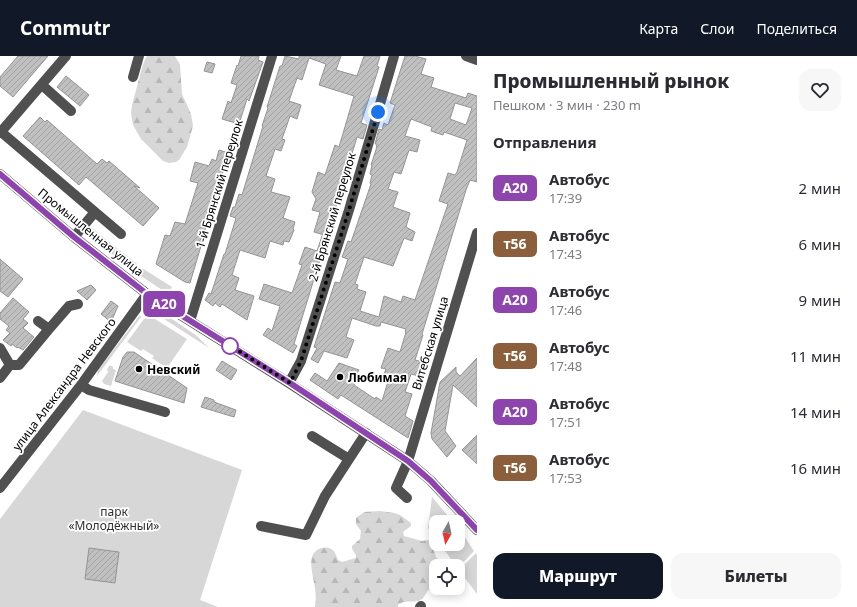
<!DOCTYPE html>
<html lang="ru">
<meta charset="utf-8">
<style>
body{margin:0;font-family:"Noto Sans",sans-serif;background:#f7f7f7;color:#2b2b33;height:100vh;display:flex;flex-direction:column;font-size:15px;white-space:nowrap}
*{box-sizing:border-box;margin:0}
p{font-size:13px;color:#7c7c81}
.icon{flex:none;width:22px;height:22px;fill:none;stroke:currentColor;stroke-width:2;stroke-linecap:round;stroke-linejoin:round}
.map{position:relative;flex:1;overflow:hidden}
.details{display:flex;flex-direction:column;background:#fff;width:380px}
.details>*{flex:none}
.badge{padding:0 8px;border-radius:6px;font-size:14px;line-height:26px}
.needle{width:26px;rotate:188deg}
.controls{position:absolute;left:429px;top:459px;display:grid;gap:8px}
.controls a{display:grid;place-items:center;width:36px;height:36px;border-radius:8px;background:#fff;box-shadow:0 2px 10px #0003;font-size:20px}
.you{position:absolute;width:20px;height:20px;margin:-10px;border:3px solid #fff;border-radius:50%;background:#1a73e8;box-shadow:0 0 0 6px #1a73e833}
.map>.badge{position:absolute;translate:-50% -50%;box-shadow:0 0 0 2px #fff}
h2{padding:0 16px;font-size:15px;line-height:36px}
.round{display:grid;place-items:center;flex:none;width:42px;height:42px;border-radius:12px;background:#f7f7f7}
.overview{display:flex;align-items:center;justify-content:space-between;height:68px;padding:0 16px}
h1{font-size:19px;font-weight:800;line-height:30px}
.button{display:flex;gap:8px;margin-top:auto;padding:8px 16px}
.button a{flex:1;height:46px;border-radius:12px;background:#111827;color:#fff;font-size:16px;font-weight:800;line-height:46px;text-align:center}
.button a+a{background:#f7f7f7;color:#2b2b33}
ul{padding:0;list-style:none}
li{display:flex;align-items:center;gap:12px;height:56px;padding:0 16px}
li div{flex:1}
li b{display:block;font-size:15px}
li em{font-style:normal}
li .badge{min-width:44px;font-weight:700;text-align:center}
header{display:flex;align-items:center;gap:24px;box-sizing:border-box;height:56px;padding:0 20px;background:#111827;color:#fff}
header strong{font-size:19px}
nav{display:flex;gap:22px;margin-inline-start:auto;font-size:14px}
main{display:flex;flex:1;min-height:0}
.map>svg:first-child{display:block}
</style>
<header>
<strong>Commutr</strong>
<nav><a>Карта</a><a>Слои</a><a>Поделиться</a></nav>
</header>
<main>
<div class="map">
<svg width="477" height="551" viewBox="0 0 477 551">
<defs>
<pattern id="forest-firs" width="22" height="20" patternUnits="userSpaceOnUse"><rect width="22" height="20" fill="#d7d7d7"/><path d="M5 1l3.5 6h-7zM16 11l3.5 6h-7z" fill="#b7b7b7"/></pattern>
<pattern id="building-hatch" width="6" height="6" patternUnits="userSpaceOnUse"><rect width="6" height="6" fill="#c0c0c0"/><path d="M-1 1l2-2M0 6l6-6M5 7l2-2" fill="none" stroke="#a3a3a3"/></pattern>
</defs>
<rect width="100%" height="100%" fill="#fff"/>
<path fill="#d7d7d7" d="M87,168L137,208L132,214L88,179L85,174Z
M142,212L172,231L168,238L138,218Z
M163,257L197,280L209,292L161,261Z
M140,259L141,261L97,320L98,314Z
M150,260L187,283L167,312L152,302L154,300L143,293L141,295L127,286L144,263Z
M110,309L113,311V313L116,314L111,330L104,328L102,325L108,316L107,313Z
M83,354L242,414L200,544L218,551H0V463Z
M432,441L453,466H436V483L428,472Z
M462,477L474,495L458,512V510H456L440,488H458V480Z
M476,497L477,499V538L459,514Z"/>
<path fill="url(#forest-firs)" d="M147,0H175L180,9L182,38L191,58L193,70L187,91L179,104L176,106L169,107L163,105L141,83L133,69L131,57L132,49L143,8Z
M380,455L394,457L400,459L411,467V470L403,476L404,480L422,485L428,484L431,486L436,501L445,510H436V532H447C442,544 436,534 428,534C426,537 425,540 423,542C416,549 406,542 398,549V551H315C316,545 316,539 315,532C314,522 306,501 317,494C320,492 326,491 329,492C335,494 336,499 338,504L342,506L356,502V499L352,493V490L360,483L361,475L356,468V462L364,456Z"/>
<path fill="url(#building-hatch)" stroke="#949494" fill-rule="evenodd" d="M18,0H48L13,41L0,30V21Z
M241,0H259L258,4L263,6L249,45L247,43L239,68L222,63L228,45L231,47L237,29L231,27L237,9L238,10Z
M285,0L299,3V0H341L336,14L357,20L364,0H380L377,10L379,11L361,67L367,69L363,83L357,81L327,180L314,176L320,156L312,154L316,143L312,136L318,116L325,119L335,89L339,91L354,40L319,29L326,8L309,2L302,24L297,22L289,45L301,49L297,63L290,60L282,83L285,84L281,95L275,93L266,120L275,123L271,136L290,141L283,162L295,166L293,173L294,174L289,186L284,185L283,189L270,185L265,202L240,194L232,219L239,222L235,234L254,240L247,264L222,248L220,251L215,247L213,250L205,244L209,237L211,238L224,198H225L236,162L230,160L233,151H235L239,138L242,139L263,70H262L268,52L267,51L280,10H282Z
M405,0H415L426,3L421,18L434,22L431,31L466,42L468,37L477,40V126L470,124L466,134L422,278L423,279L415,304L423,306L419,320L411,318L405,336L412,338L405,360L413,365L408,382L341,339L338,343L310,324L315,317L327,325L339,307L359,314L356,319L354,329L375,343L376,341L382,345L390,319L384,318L386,313L381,312L388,292L400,296L406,276H405L406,273L381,266L380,270H376L352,262L346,281L354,284L347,302L324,295L318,307L311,303L317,292L314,291L335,226L340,227L348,203L342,201L348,185L351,186L371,128L370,127L372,119L370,118L372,109H371L376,94L377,88H375L379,73L382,74L384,67L388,69L395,49L390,47ZM455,47L472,52L466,69L450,63ZM411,63L432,71L431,75L443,79L444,76L467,84L457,116L455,119L448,117L439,145L448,148L415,244L403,240L401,246L384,240L379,261L360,255L366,236L357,233L358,229L355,228L364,201L393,210L404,182L412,185L415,176L406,171L410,157L393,151L398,136L388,133L394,116L401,118L409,94L417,96L420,84L405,80Z
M207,6L215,8L212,17L204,15Z
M66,20L89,39L80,50L57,31Z
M40,61L45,66L47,64L97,108L102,103L107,107L109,105L140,132L134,130L159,152L143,170L86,121L79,129L23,80Z
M219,94L229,97L219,128L223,129L221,137L217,135L200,190H201L190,227L185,226L156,208L165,179L170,180L175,166L185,168L198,127L190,125L195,106L209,110L212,103L216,105Z
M322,180L330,183L325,198L322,197L294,288L297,290L293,297L263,279L268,272L272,275L280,250L259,243L264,228L292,237L302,209L299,208L305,191L317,195Z
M0,203L23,223L8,241L0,235Z
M91,229L96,234L87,244L77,235Z
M13,242L29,256L23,263L28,267L23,272L34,281L23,294L18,291L17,292L12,288L11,290L3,284L10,277L6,274L9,270L0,263V257Z
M111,245L118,250L111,266L101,258Z
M127,296H134L187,332L184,347L115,325L123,301Z
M477,302V351L453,329L445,375L456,390L447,401L432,383L431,377L440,326L456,311V316L460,320Z
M222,305L237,314L231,324L216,314Z
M205,341L214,344V346L236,354L234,361L201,351Z
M477,379V408L462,394Z
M89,492L119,496L115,527L85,523Z"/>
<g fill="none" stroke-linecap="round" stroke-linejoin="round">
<path stroke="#505050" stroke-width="10" d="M466,0L477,4
M133,21L139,0
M42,29L71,55
M0,75L95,156L74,181
M0,77L66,0
M0,118L74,181L147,238L289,327L408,405L431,425L477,474
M95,156L121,178
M190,265L272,0
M49,273L69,250L78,248
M0,292L10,309H19L49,273L38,265
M0,322L10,309
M289,327L301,305L349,154L394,0
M81,329L89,334L165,356
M312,380L349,403
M0,432L81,329L147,238
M407,442L396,432L408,405L477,177
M261,470L306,479L325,440L366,377
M420,551L421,550"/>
</g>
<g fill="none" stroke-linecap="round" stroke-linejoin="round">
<g stroke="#fff" stroke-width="9">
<path id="line" d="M0,118L74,181L147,238L290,327L408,405L431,425L477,474"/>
</g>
<use href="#line" stroke="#8e44ad" stroke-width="6"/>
<path stroke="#000" stroke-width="4" stroke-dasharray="0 7.2" d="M230,290L226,287L290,327L301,305L349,154L378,56"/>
</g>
<circle fill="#fff" stroke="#8e44ad" stroke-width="2" cx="230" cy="290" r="8"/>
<g fill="#000" stroke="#fff" stroke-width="1.5">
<circle cx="139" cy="313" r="4"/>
<circle cx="340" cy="321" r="4"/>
</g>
<g text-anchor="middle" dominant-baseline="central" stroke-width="3.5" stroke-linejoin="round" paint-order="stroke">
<g font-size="12" fill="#000" stroke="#fff">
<text transform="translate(219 128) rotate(-73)">1-й Брянский переулок</text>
<text transform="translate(332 161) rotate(-73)">2-й Брянский переулок</text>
<text transform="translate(91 176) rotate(39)">Промышленная улица</text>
<text transform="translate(430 287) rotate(-73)">Витебская улица</text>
<text transform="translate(64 328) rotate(-53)">улица Александра Невского</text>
</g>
<g font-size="12" font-weight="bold" fill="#000" stroke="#fff" text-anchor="start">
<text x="147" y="313">Невский</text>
<text x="348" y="321">Любимая</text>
</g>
<g font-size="12" fill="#2e2e2e" stroke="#fff">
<text x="114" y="455">парк<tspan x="114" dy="14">«Молодёжный»</tspan></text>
</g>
</g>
</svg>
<div class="controls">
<a><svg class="needle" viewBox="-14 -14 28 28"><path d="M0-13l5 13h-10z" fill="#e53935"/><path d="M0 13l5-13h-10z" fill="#7c7c81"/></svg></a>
<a><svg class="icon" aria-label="locate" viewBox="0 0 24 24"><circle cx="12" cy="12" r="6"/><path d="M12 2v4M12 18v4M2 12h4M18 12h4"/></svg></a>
</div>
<div class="you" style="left:378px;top:56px"></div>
<b class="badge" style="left:164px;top:248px;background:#8e44ad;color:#fff">А20</b>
</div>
<section class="details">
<div class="overview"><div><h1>Промышленный рынок</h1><p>Пешком · 3 мин · 230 m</p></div><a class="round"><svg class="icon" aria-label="heart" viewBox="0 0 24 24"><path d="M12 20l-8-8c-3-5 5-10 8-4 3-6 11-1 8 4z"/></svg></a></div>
<h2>Отправления</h2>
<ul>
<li><span class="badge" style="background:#8e44ad;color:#fff">А20</span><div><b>Автобус</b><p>17:39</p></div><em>2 мин</em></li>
<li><span class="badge" style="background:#8b5e3c;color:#fff">т56</span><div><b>Автобус</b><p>17:43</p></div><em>6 мин</em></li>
<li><span class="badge" style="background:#8e44ad;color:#fff">А20</span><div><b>Автобус</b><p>17:46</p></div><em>9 мин</em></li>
<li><span class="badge" style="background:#8b5e3c;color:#fff">т56</span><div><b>Автобус</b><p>17:48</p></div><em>11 мин</em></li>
<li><span class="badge" style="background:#8e44ad;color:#fff">А20</span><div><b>Автобус</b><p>17:51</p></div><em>14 мин</em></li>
<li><span class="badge" style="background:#8b5e3c;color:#fff">т56</span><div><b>Автобус</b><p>17:53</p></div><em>16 мин</em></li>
</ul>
<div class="button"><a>Маршрут</a><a>Билеты</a></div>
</section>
</main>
